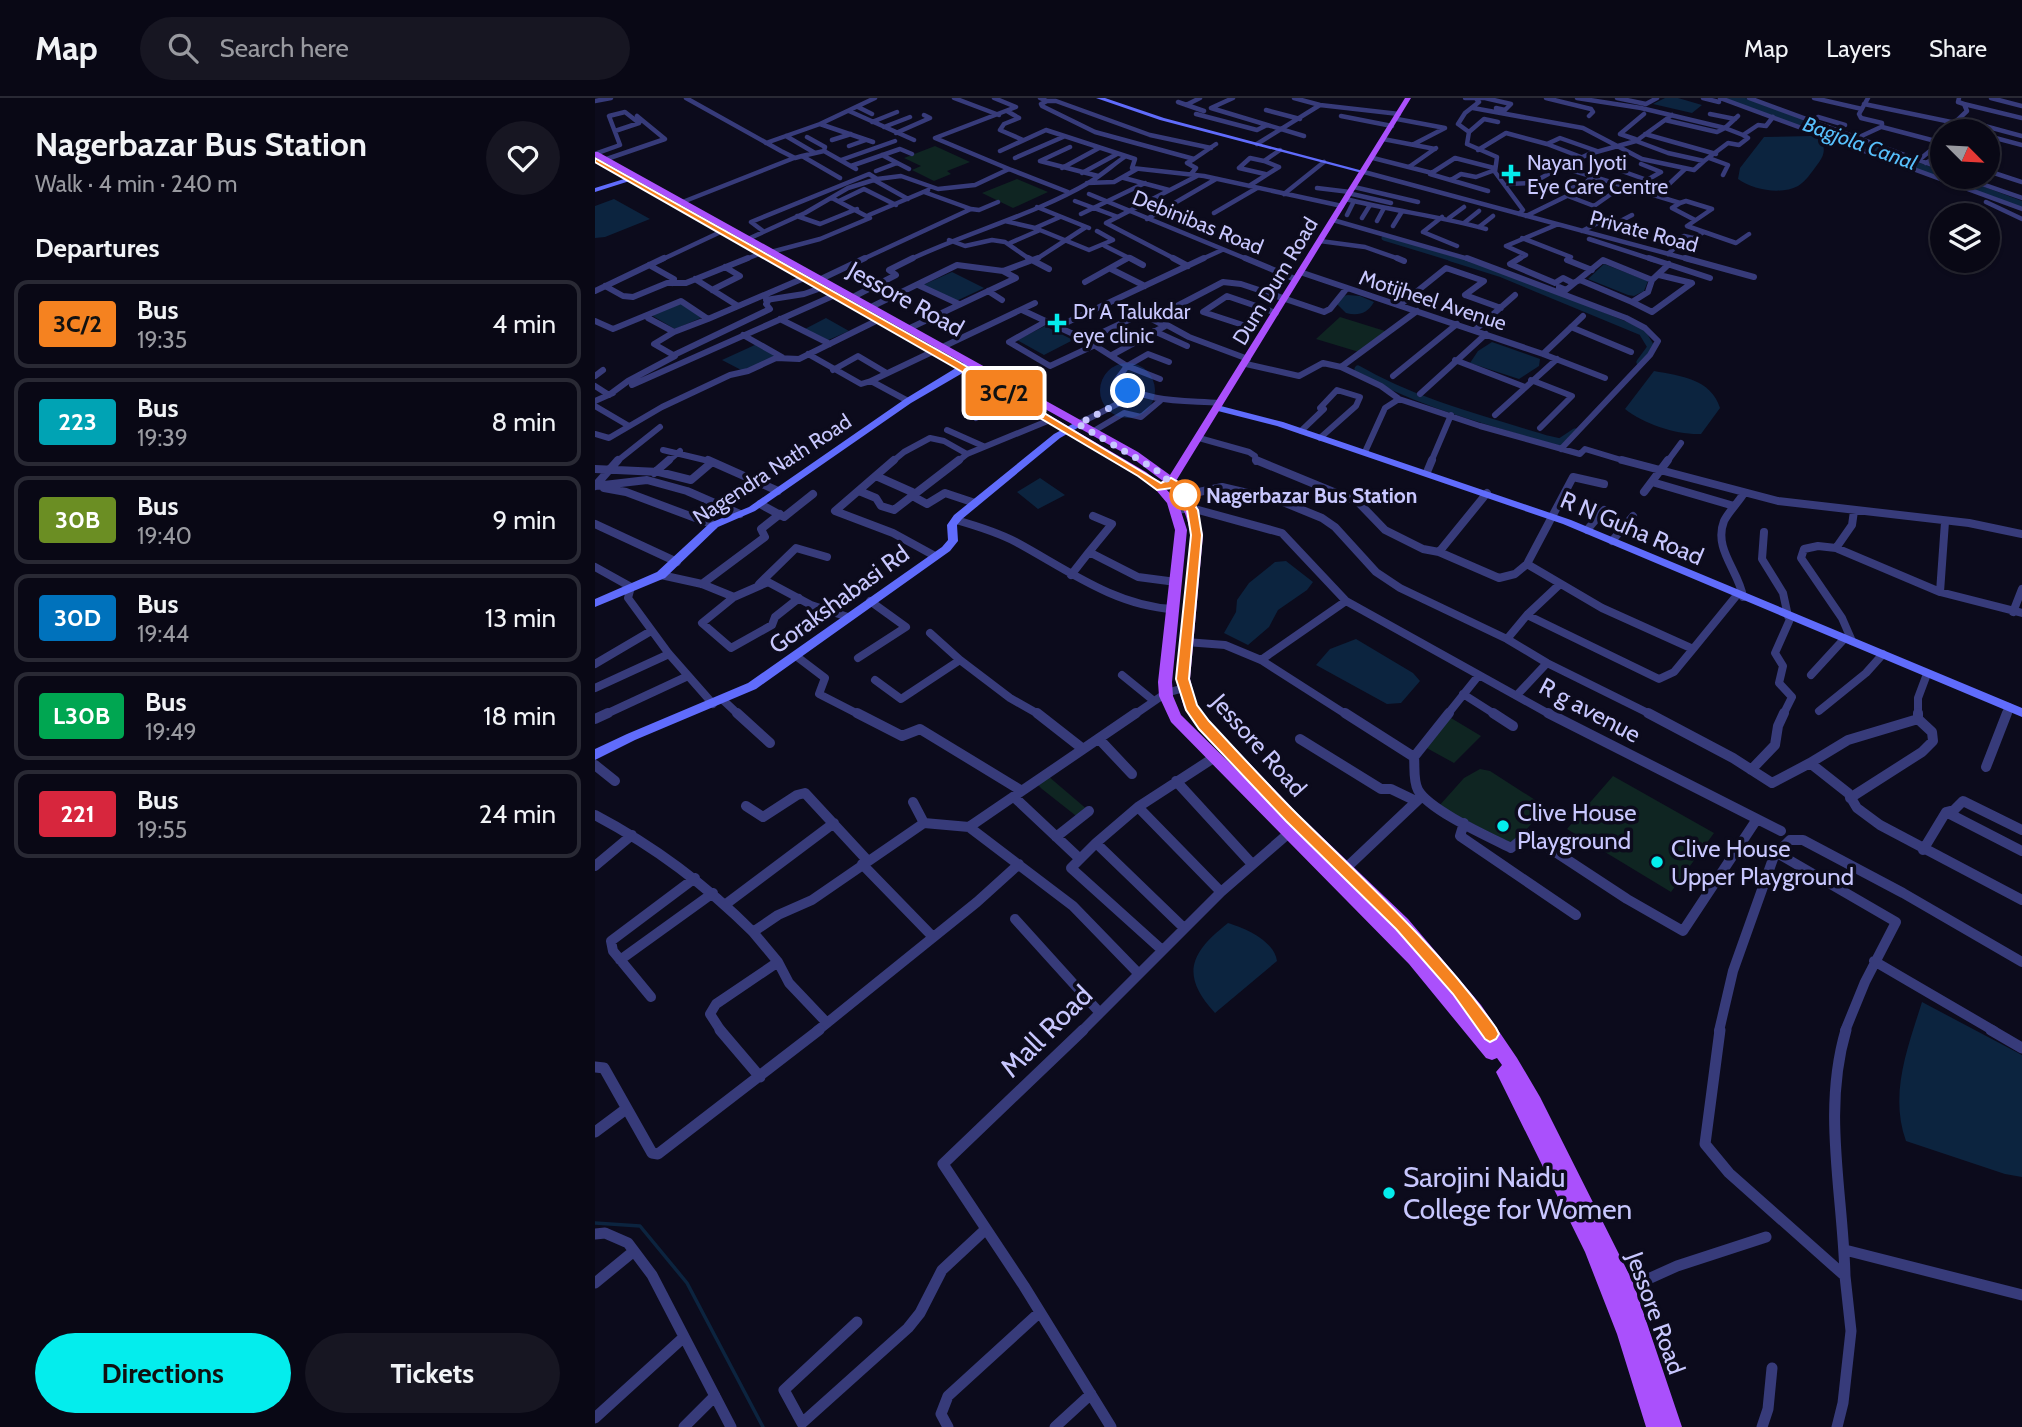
<!DOCTYPE html>
<meta charset="utf-8">
<style>
body{margin:0;font-family:Cabin,sans-serif;background:#171622;color:#f1f3f6;height:100vh;display:flex;flex-direction:column;font-size:26px;white-space:nowrap}
*{box-sizing:border-box;margin:0}
p{font-size:23px;color:#999aa0}
.icon{flex:none;width:38px;height:38px;fill:none;stroke:currentColor;stroke-width:2;stroke-linecap:round;stroke-linejoin:round}
.map{position:relative;flex:1;overflow:hidden}
.drawer{display:flex;flex-direction:column;background:#090815;width:595px}
.drawer>*{flex:none}
.badge{padding:0 14px;border-radius:5px;font-size:24px;line-height:46px}
.needle{width:46px;rotate:114deg}
.controls{position:absolute;left:1335px;top:21px;display:grid;gap:14px}
.controls a{display:grid;place-items:center;width:70px;height:70px;border-radius:50%;background:#090815;box-shadow:0 2px 5px #0004,0 0 0 2px #292934;font-size:35px}
.you{position:absolute;width:35px;height:35px;margin:-18px;border:5px solid #fff;border-radius:50%;background:#1a73e8;box-shadow:0 0 0 10px #1a73e833}
.map>.badge{position:absolute;translate:-50% -50%;box-shadow:0 0 0 4px #fff}
h2{padding:0 35px;font-size:26px;line-height:63px}
.round{display:grid;place-items:center;flex:none;width:74px;height:74px;border-radius:37px;background:#171622}
.head{display:flex;align-items:center;justify-content:space-between;height:119px;padding:0 35px}
h1{font-size:33px;font-weight:800;line-height:52px}
.cta{display:flex;gap:14px;margin-top:auto;padding:14px 35px}
.cta a{flex:1;height:80px;border-radius:42px;background:#04eded;color:#111;font-size:28px;font-weight:800;line-height:80px;text-align:center}
.cta a+a{background:#171622;color:#f1f3f6}
ul{padding:0;list-style:none}
li{display:flex;align-items:center;gap:21px;height:88px;margin:0 14px 10px;padding:0 21px;border:4px solid #292934;border-radius:14px}
li div{flex:1}
li b{display:block;font-size:26px}
li em{font-style:normal}
li .badge{min-width:77px;font-weight:700;text-align:center}
header{display:flex;align-items:center;gap:42px;box-sizing:border-box;height:98px;padding:0 35px;background:#090815;border-bottom:2px solid #292934}
header strong{font-size:33px}
nav{display:flex;gap:38px;margin-inline-start:auto;font-size:24px}
.search{width:490px;height:63px;background:#171622;display:flex;align-items:center;gap:18px;box-sizing:border-box;padding:0 24px;border-radius:38px;color:#999aa0;font-size:26px}
main{display:flex;flex:1;min-height:0}
.map>svg:first-child{display:block}
</style>
<header>
<strong>Map</strong>
<div class="search"><svg class="icon" aria-label="search" viewBox="0 0 24 24"><circle cx="10" cy="10" r="6"/><path d="M15 15l6 6"/></svg>Search here</div>
<nav><a>Map</a><a>Layers</a><a>Share</a></nav>
</header>
<main>
<section class="drawer">
<div class="head"><div><h1>Nagerbazar Bus Station</h1><p>Walk · 4 min · 240 m</p></div><a class="round"><svg class="icon" aria-label="heart" viewBox="0 0 24 24"><path d="M12 20l-8-8c-3-5 5-10 8-4 3-6 11-1 8 4z"/></svg></a></div>
<h2>Departures</h2>
<ul>
<li><span class="badge" style="background:#f58220;color:#111">3C/2</span><div><b>Bus</b><p>19:35</p></div><em>4 min</em></li>
<li><span class="badge" style="background:#00a3b4;color:#fff">223</span><div><b>Bus</b><p>19:39</p></div><em>8 min</em></li>
<li><span class="badge" style="background:#6b8e23;color:#fff">30B</span><div><b>Bus</b><p>19:40</p></div><em>9 min</em></li>
<li><span class="badge" style="background:#0072bc;color:#fff">30D</span><div><b>Bus</b><p>19:44</p></div><em>13 min</em></li>
<li><span class="badge" style="background:#00a651;color:#fff">L30B</span><div><b>Bus</b><p>19:49</p></div><em>18 min</em></li>
<li><span class="badge" style="background:#d7263d;color:#fff">221</span><div><b>Bus</b><p>19:55</p></div><em>24 min</em></li>
</ul>
<div class="cta"><a>Directions</a><a>Tickets</a></div>
</section>
<div class="map">
<svg width="1427" height="1329" viewBox="0 0 1427 1329">
<rect width="100%" height="100%" fill="#0c0b1c"/>
<path fill="#0f2522" d="M340,48L375,64L352,73L356,76L339,83L317,72L326,68L309,60Z
M422,81L453,94L418,110L387,95Z
M745,219L790,233L764,254L721,241Z
M851,617L886,638L859,665L828,648Z
M885,671L895,673L951,709L918,747L844,708L869,680Z
M453,678L494,713L485,721L447,691L443,687Z
M1018,678L1119,735L1076,794L972,731Z"/>
<path fill="#0c243f" d="M1070,0H1083L1107,7L1097,15L1058,6Z
M1124,0H1150L1347,73L1348,79H1363L1427,103V112Z
M1216,38L1226,41C1231,52 1229,58 1222,67C1216,75 1211,83 1203,88C1186,97 1158,92 1143,81L1145,70L1169,39Z
M19,101L55,121L10,139L0,140V108Z
M1009,166L1053,183L1049,193L1039,198L1033,197L993,181Z
M357,174L389,190L359,204L328,187Z
M753,197L765,198L779,204C772,216 763,218 751,215L741,205L747,198Z
M85,204L108,219L80,231L56,217Z
M231,220L254,233L231,243L208,232Z
M450,228L478,242L449,257L422,242Z
M897,244L945,261L944,268L924,281L875,265L883,253Z
M162,246L182,257L150,274L127,262Z
M1059,273C1086,278 1116,281 1125,310L1106,336C1082,337 1049,326 1030,311Z
M445,380L470,397L443,411L422,394Z
M691,463L718,484L712,492L683,512L674,529L653,547L629,535L641,514L642,502L654,485L680,464Z
M761,541L818,575L825,583L806,605L792,606L721,567L735,551Z
M633,825C649,830 679,842 682,863L620,915C585,877 595,855 633,825Z
M1327,904L1427,957V1079L1410,1076L1311,1043C1294,996 1313,949 1327,904Z"/>
<g fill="none" stroke-linecap="round" stroke-linejoin="round">
<path stroke="#0c243f" stroke-width="3.5" d="M0,1125L45,1128L92,1185L168,1329"/>
<path stroke="#0c243f" stroke-width="5" d="M789,140L861,162"/>
<path stroke="#0c243f" stroke-width="7" d="M856,160L907,176L1047,234L1056,249L1045,264
M763,271C822,305 887,321 952,341L965,344L980,334"/>
<path stroke="#373b7a" stroke-width="4.5" d="M91,0L186,53L200,60L207,58L245,80
M359,0L404,17
M399,0L421,9L340,40L414,71
M445,0L452,3L446,6L447,8L500,34L599,61L592,65L601,70L596,76
M699,0L725,7L804,16
M870,0H890L916,6L910,12L901,10
M951,0L996,11L998,14L994,18
M982,0L1046,10L1130,30L1143,18
M1022,0L1051,6L1062,0
M1108,0L1124,4
M1125,0L1427,111
M1154,0L1348,71
M1219,0L1267,11
M1273,0L1264,16L1266,20L1287,25V29L1348,45
M1396,0L1427,8
M882,2L884,4L870,15L863,26L874,34L872,46L902,59L900,74L928,112L924,116
M0,3L16,0
M452,3H461L555,37L616,50
M583,4L609,13
M1269,6L1361,25
M1369,6L1427,20
M591,7L605,0
M263,9L277,16
M616,10L709,38
M616,10L638,0
M878,10L988,30L1047,61L1099,72L1109,63
M671,12L705,21
M254,13L319,42
M412,13L424,20L409,26L405,32L428,42
M601,16L662,32L672,27
M1115,16L1140,21
M1077,17L1041,43L994,56L966,69L1085,105L1091,103L1117,111L1092,128L1141,145L1154,136
M746,18L797,28
M1223,19L1250,27
M802,21L850,30L819,46
M1364,21L1427,38
M1070,22L1122,34L1130,30L1148,37
M277,24L302,14
M225,26L280,0
M289,29L315,19
M1357,29L1375,33
M1351,33L1372,13L1369,6L1363,4L1364,0
M874,34L889,21L903,24
M301,35L335,20L329,17
M1050,36L1121,56
M191,38L220,55
M1393,38L1427,47
M212,39L230,49L229,53
M788,41L840,51
M1040,41L1025,36L1049,16
M1260,41L1286,29
M237,42L256,36
M1041,43L1073,55L1109,63L1133,45L1144,47L1153,40L1148,37L1163,27L1171,28L1178,19
M171,45L225,26L278,44
M662,46L725,7
M952,46L986,59
M254,48L271,42
M883,52L911,35L952,46L965,40L1002,53
M405,53L451,32L540,61L537,70L609,78L747,108
M0,56L25,47L14,18L30,14L44,25L20,33
M287,57L314,71
M207,58L229,53L261,71
M420,60L468,39
M778,60L837,75
M1114,60L1133,67L1128,77
M599,61L621,46
M246,62L300,43
M1324,62L1347,43
M445,63L503,78
M445,63L475,49
M669,63L655,60L644,70L670,76
M3,64L70,41L42,18
M1331,65L1348,55
M256,68L305,51L317,56
M814,69L841,50
M467,70L504,50
M1024,72L1052,82L1066,74L1046,66
M281,73L302,65
M1393,73L1427,84
M769,74L1096,162
M487,75L522,56
M835,76L860,60L899,70
M835,76L893,93
M1367,79L1427,100
M529,80L574,92
M279,82L313,101
M856,82L866,76L881,79L900,72
M492,85L519,84L542,71
M913,86L937,85L966,69
M1073,87L1090,71
M654,88L684,69L669,63L685,52
M759,89L823,104
M722,90L755,94
M494,96L654,162
M689,96L729,64
M757,96L796,105
M973,98L999,108L1019,94L1030,96L1036,91
M751,101C798,113 845,118 891,131
M244,103L269,91L301,107
M480,103L523,119
M1391,104L1427,121
M1085,105L1077,110L1100,122
M80,107L199,60
M442,109L494,130
M376,111L384,112L403,104
M619,115L662,90
M486,116L550,85
M274,117L333,92
M752,117L759,103
M202,118L225,126L262,111
M931,118L978,95L971,93L979,89L985,90L996,80
M847,119L828,134L862,148
M767,120L775,107
M854,120L869,109
M552,121L621,81
M738,122L877,162
M410,123L440,130L494,152L518,142L502,133
M782,123L789,110
M869,125L884,113
M798,128L806,115
M884,129L898,118
M440,130L465,119
M168,133L156,124L274,76L282,81
M987,133L1005,124L1018,127L1037,117
M927,140L976,159L972,162
M153,141L210,115L253,90L282,81L306,78L343,91L380,87L414,71L473,94
M994,141L1059,162
M354,142L370,148L397,142L410,144L436,162
M725,143L770,149L807,162
M415,145L445,132
M510,148L538,162
M911,148L931,157L922,162
M911,148L961,127
M176,154L225,141L275,120L237,100
M1073,156L1084,146L1081,142L1089,138L1098,140L1109,134
M66,162L134,130
M149,162L164,156
M266,162L376,111L329,94
M314,162C373,134 439,117 495,84C508,76 519,66 531,58
M440,162L491,129
M530,162L534,160
M582,162L511,125L602,78
M605,162L627,152"/>
<path stroke="#373b7a" stroke-width="6" d="M433,160L454,171
M535,160L548,167
M578,160L593,168
M650,160L700,181
M802,160L809,163
M872,160L1031,220L1050,230L1063,243L1055,257L966,351
M925,160L915,166L960,185L968,180L978,185L985,182L1037,204L1053,194L1057,182L1074,166
M974,160L972,162L997,172
M1054,160L1115,180
M1090,160L1159,179
M54,167L79,181L77,185
M516,171L550,188
M705,174L948,256L1010,280
M100,181L143,208
M226,181L270,160
M490,184L533,160
M323,187L364,206
M10,188L28,198L38,199L72,185H91L153,160
M964,189L971,192L1008,162L1057,182
M117,192L145,178L130,169
M0,193L69,160
M393,193L407,202
M870,197L906,210
M632,198L670,211L654,229L608,214Z
M258,199L301,177L294,172L318,160
M171,202L209,196L226,190
M86,203L113,221L79,234L53,220L52,217Z
M1037,204L1057,214L1097,185L1064,177
M805,207L851,170L889,183L870,197
M276,209L362,167L408,173L443,160
M670,211L681,215
M427,212L491,242L532,268L565,281
M822,213L746,269L786,288L804,301L885,328L985,356L990,351L1033,364
M113,221L209,180
M185,221L235,246
M0,223L18,231L52,217
M450,224L414,244L455,268L500,247
M572,227L594,239L653,261
M462,229L609,160
M976,229L1036,254
M315,230L421,180L408,173
M880,232L920,197
M559,233L592,248
M148,237L187,259
M491,242L542,218L557,221L628,184L646,186L729,214L735,211L752,190
M213,256L266,286L276,283
M948,256L988,218
M79,257L175,211L171,206L174,202
M517,257L570,228L557,221
M860,262L930,289
M574,264L553,256L532,268L521,283C554,306 587,302 625,305
M651,266L704,278L728,265L746,269
M238,272L263,258L290,274
M0,278L8,272
M798,278L862,226
M936,282L977,298L945,330
M37,287L240,197
M0,288L14,297L33,283L80,258L59,246L79,234
M825,296L891,236
M0,303L18,295
M313,303L276,283L440,205
M0,308L34,328
M900,317L962,261
M381,320L417,300
M483,326L540,297
M352,332L388,348
M706,333L729,311L725,310L742,292L765,299L761,308L725,340
M497,334L529,315L546,319L565,303
M0,336L14,340L67,309L135,277L153,273L181,260L204,261L283,222
M604,340L654,354L660,358L661,364
M68,352L118,364
M770,354L790,310L804,301
M21,364L65,329
M72,364L85,353
M297,364L309,354L335,340L349,343L372,356
M362,364L372,356L455,322
M836,364L856,317
M1072,364L1086,345"/>
<path stroke="#373b7a" stroke-width="8" d="M113,362L183,393
M299,362L240,413L298,435L340,458
M661,362L763,404L790,432L828,451L844,454L904,480L920,476L932,466L978,379L1009,386
M1027,362L1183,403L1374,425L1427,436
M0,371L64,374L96,382L116,365
M832,374L837,362
M59,375L74,362
M281,378L317,394L321,400L332,406L350,395L380,405
M1057,384L1139,408
M0,388L52,382L92,393L145,416
M0,388L23,362
M9,390L31,394L119,427
M264,393L281,400L286,408L299,412L364,362
M1049,394L1073,362
M590,397L627,389L683,402L727,420L740,429L781,474L805,490L912,541L952,565L1057,617
M165,406L189,419L218,396
M582,412L596,410L687,435L751,503L956,617
M498,418L517,426L494,454L543,479L581,484
M361,422C382,428 402,434 421,444C471,471 520,508 578,511
M0,426L82,464
M992,432L1009,412
M1169,434L1167,461L1188,495L1193,518
M1017,443L1038,418
M1241,450L1257,427L1259,413
M844,454L892,395
M932,466L1007,510L1098,551L1142,497
M0,469L36,489L33,500L74,556L118,606
M66,477L107,486L139,499L173,484L216,507L253,519
M476,477L494,454
M107,486L170,439L166,431L185,416
M164,486L201,450L232,459
M1345,494L1350,424
M139,499L107,525L136,550L177,527L180,519L204,500
M1148,499C1144,473 1118,451 1129,423C1134,413 1143,405 1149,395
M1418,514L1427,491
M932,517L1064,581L1079,574L1098,551
M335,535L365,562
M912,541L932,517L965,486
M1257,543L1247,520L1206,460L1209,451L1223,448L1241,450L1345,494L1427,515
M591,544L630,547L666,562L752,617
M201,558L230,580L224,596L265,617
M263,560L311,529L275,503
M666,562L751,503
M0,566L56,533
M527,577L559,603
M1216,577L1250,540
M280,582L306,601L365,562L415,600L445,617
M0,590L74,556
M868,596L901,617
M922,597L952,565
M128,602L144,617
M1224,613L1271,575L1288,556
M9,617L93,578
M539,617L571,595L589,590
M852,617L884,577
M1188,617L1197,599L1184,585L1188,568L1180,555L1196,519
M1323,617V600L1332,576
M1411,617L1414,609"/>
<path stroke="#373b7a" stroke-width="10" d="M142,615L175,645
M262,615L307,638L325,631L427,693
M442,615L488,651
M750,615L819,659
M854,615L819,659C820,669 818,683 823,692C834,712 894,739 916,750L933,736L1032,801L1088,833L1162,721
M898,615L918,628
M953,615L1186,733
M1053,615L1138,660L1177,685L1215,665L1253,695L1262,710L1285,727L1427,802
M0,621L13,615
M504,641L537,676
M705,641L786,691H796L821,703
M1215,665L1253,642L1323,621V615
M0,667L20,683
M1391,669L1412,615
M1156,672L1180,647L1183,628L1189,615
M581,683L657,766
M419,699L485,761
M1255,700L1327,654L1338,643L1337,634L1323,621
M318,704L329,725
M151,708L168,719L202,697L210,695L272,762
M543,709L626,794
M1351,714L1427,753
M0,717C59,748 111,787 158,834L183,817L217,802L329,725L374,729L541,615
M869,725L865,738L981,817
M374,729L478,808L543,875
M461,739L494,713
M501,745L476,770L567,852
M1328,752L1351,714L1359,712L1368,703L1427,732
M1182,755L1301,824L1270,884L1250,933
M267,766L338,839
M0,768L37,737
M749,772L824,701
M131,806L239,725
M420,821L505,915
M589,830L501,745L543,709L620,659
M158,834L183,864L194,885L232,925
M25,862L118,795
M1279,863L1399,933
M56,899L18,853L16,843L100,780
M126,933L115,916L121,906L183,864
M222,933L382,804L424,766
M487,933L626,794L694,735
M1124,933L1138,873L1179,758L1195,742H1208L1308,795L1427,864"/>
<path stroke="#373b7a" stroke-width="11" d="M125,932L165,979
M488,932L348,1066L429,1188L516,1329
M1125,932L1110,1046L1134,1075L1250,1178L1256,1233L1248,1305L1242,1329
M1396,932L1427,950
M0,969L9,970L57,1055L63,1056L224,932
M0,1034L31,1011
M0,1136L10,1135L33,1145L57,1177L136,1329
M1250,1152L1427,1197
M1250,1178C1248,1095 1227,1013 1251,932
M0,1185L39,1153
M1031,1191L1082,1168L1171,1139
M262,1224L189,1292L207,1325L313,1230L325,1215L347,1172L391,1131
M0,1320L89,1239
M89,1329L120,1298
M353,1329L346,1316L353,1298L445,1214
M460,1329L496,1296
M1167,1329L1173,1311L1177,1270"/>
<path fill="#606cfc" fill-rule="evenodd" d="M501,0H510L569,20L772,74L767,75L565,22Z
M42,77L44,78V80L0,94V90Z
M374,262L378,265L371,273L316,305L160,413L123,429L70,480L0,509V501L62,474L115,425L154,409L310,301Z
M622,307L688,324L976,422L1427,610V619L968,426L682,328L619,312V308Z
M483,323L488,326L486,328L465,340L367,421L362,427L363,443L355,453L161,591L40,642L0,662V651L32,636L153,585L347,449L353,442L352,427L359,417L459,336Z"/>
<path fill="#aa50fc" fill-rule="evenodd" d="M810,0H816L581,383C596,400 603,415 608,437L595,581L602,608L614,623L701,714L813,821L886,907L922,960L945,999L1038,1184L1087,1329H1051L1022,1236L990,1154L904,980L901,974L907,967L902,960L897,962L891,960L814,866L576,624L564,598L563,584L580,432L572,405L561,392L543,378L371,275L379,273L551,374L565,385L568,383L536,359L0,59V54H3L543,354L575,377ZM574,389C587,404 592,418 596,437L581,581L589,609L604,631L674,704L586,617L578,598L577,584L592,432L583,404L571,391Z"/>
</g>
<path fill="#f58220" stroke="#fff" stroke-width="2" d="M0,60L364,264L566,385L576,380L585,385L603,412L607,437L594,581L602,607L614,623C643,654 672,686 702,716C773,786 843,849 901,930L904,936L901,941L895,944L890,941L858,896L801,831L691,723L604,631L591,612L581,581L596,437L592,412L577,390L562,392L543,378L357,268L0,64Z"/>
<g fill="none" stroke-linecap="round" stroke-linejoin="round">
<path stroke="#c8c7fe" stroke-width="7" stroke-dasharray="0 12.6" d="M533,293L540,297L483,326L560,371L590,397"/>
</g>
<g fill="#04eded" stroke="#0c0b1c" stroke-width="2.5">
<path d="M912.5 65.5h7v7h7v7h-7v7h-7v-7h-7v-7h7z"/>
<path d="M458.5 214.5h7v7h7v7h-7v7h-7v-7h-7v-7h7z"/>
<circle cx="908" cy="728" r="7"/>
<circle cx="1062" cy="764" r="7"/>
<circle cx="794" cy="1095" r="7"/>
</g>
<circle fill="#fff" stroke="#f58220" stroke-width="3.5" cx="590" cy="397" r="14"/>
<g text-anchor="middle" dominant-baseline="central" stroke-width="7" stroke-linejoin="round" paint-order="stroke">
<g font-size="21" font-style="italic" fill="#57c0fc" stroke="#0c0b1c">
<text transform="translate(1265 45) rotate(20)">Bagjola Canal</text>
</g>
<g font-size="21" fill="#c8c7fe" stroke="#0c0b1c" text-anchor="start">
<text x="932" y="64">Nayan Jyoti<tspan x="932" dy="24">Eye Care Centre</tspan></text>
<text x="478" y="213">Dr A Talukdar<tspan x="478" dy="24">eye clinic</tspan></text>
</g>
<g font-size="21" fill="#c8c7fe" stroke="#0c0b1c">
<text transform="translate(603 124) rotate(22)">Debinibas Road</text>
<text transform="translate(1049 133) rotate(15)">Private Road</text>
<text transform="translate(680 183) rotate(-59)">Dum Dum Road</text>
<text transform="translate(838 202) rotate(18)">Motijheel Avenue</text>
<text transform="translate(177 371) rotate(-33)">Nagendra Nath Road</text>
</g>
<g font-size="21" font-weight="bold" fill="#c8c7fe" stroke="#0c0b1c" text-anchor="start">
<text x="611" y="397">Nagerbazar Bus Station</text>
</g>
<g font-size="24" fill="#c8c7fe" stroke="#0c0b1c">
<text transform="translate(311 201) rotate(29)">Jessore Road</text>
<text transform="translate(1037 430) rotate(23)">R N Guha Road</text>
<text transform="translate(244 501) rotate(-36)">Gorakshabasi Rd</text>
<text transform="translate(995 612) rotate(28)">R g avenue</text>
<text transform="translate(664 647) rotate(48)">Jessore Road</text>
<text transform="translate(1061 1215) rotate(70)">Jessore Road</text>
</g>
<g font-size="24" fill="#c8c7fe" stroke="#0c0b1c" text-anchor="start">
<text x="922" y="714">Clive House<tspan x="922" dy="28">Playground</tspan></text>
<text x="1076" y="750">Clive House<tspan x="1076" dy="28">Upper Playground</tspan></text>
</g>
<g font-size="28" fill="#c8c7fe" stroke="#0c0b1c">
<text transform="translate(451 933) rotate(-45)">Mall Road</text>
</g>
<g font-size="28" fill="#c8c7fe" stroke="#0c0b1c" text-anchor="start">
<text x="808" y="1079">Sarojini Naidu<tspan x="808" dy="32">College for Women</tspan></text>
</g>
</g>
</svg>
<div class="controls">
<a><svg class="needle" viewBox="-14 -14 28 28"><path d="M0-13l5 13h-10z" fill="#e53935"/><path d="M0 13l5-13h-10z" fill="#999aa0"/></svg></a>
<a><svg class="icon" aria-label="layers" viewBox="0 0 24 24"><path d="M12 4l9 5-9 5-9-5zM3 14l9 5 9-5"/></svg></a>
</div>
<div class="you" style="left:533px;top:293px"></div>
<b class="badge" style="left:409px;top:295px;background:#f58220;color:#111">3C/2</b>
</div>
</main>
